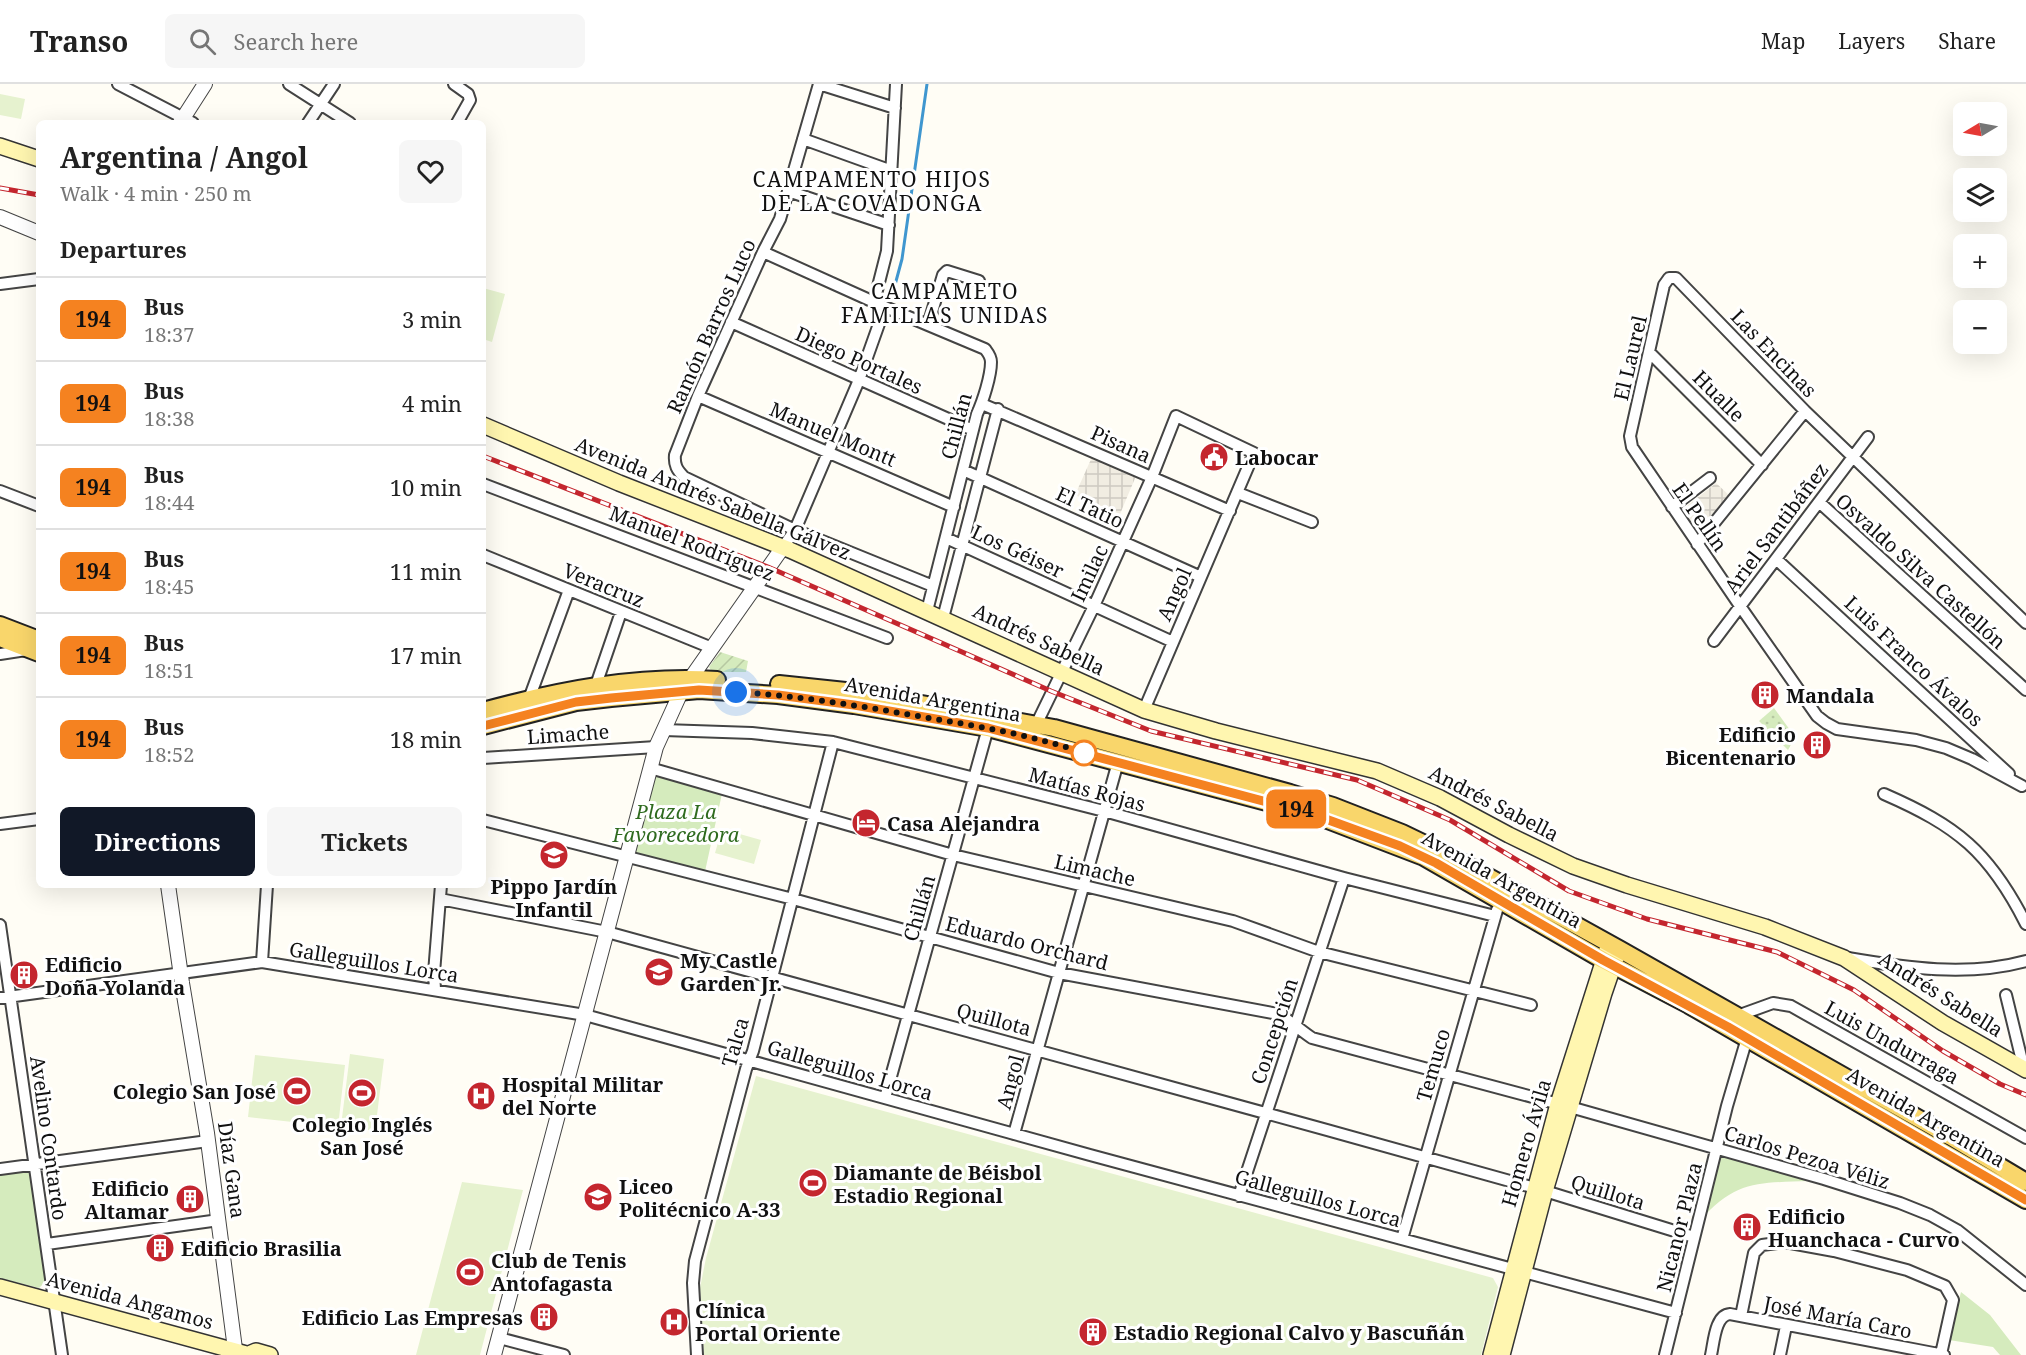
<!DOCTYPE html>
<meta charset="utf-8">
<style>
body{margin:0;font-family:"Noto Serif",serif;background:#f6f6f6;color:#222;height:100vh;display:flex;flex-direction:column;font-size:22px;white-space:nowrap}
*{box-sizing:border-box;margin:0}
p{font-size:20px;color:#767676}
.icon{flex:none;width:33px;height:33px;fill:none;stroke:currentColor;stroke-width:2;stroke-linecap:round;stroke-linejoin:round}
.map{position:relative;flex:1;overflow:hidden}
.side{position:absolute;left:36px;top:36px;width:450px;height:768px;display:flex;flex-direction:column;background:#fff;border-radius:9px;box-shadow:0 6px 24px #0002}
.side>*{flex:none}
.badge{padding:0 12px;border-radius:9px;font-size:21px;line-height:39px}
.needle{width:39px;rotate:260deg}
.buttons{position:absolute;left:1953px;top:18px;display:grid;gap:12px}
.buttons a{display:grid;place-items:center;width:54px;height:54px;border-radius:9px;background:#fff;box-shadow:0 6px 24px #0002;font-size:30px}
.you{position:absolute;width:30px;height:30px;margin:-15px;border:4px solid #fff;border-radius:50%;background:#1a73e8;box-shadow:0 0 0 9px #1a73e833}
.map>.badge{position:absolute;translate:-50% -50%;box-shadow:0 0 0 3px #fff}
h2{padding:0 24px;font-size:22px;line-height:54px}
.round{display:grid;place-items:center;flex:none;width:63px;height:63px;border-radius:9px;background:#f6f6f6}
.head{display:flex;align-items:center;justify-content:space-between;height:102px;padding:0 24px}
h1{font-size:28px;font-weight:700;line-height:45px}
.cta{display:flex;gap:12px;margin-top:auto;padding:12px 24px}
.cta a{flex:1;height:69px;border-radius:9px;background:#111827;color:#fff;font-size:24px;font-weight:700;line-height:69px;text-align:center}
.cta a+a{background:#f6f6f6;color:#222}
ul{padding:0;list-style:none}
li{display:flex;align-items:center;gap:18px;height:84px;padding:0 24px;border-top:2px solid #e0e0e0}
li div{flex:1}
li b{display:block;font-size:22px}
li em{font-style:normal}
li .badge{min-width:66px;font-weight:700;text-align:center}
header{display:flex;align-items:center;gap:36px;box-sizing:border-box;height:84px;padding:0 30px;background:#fff;border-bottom:2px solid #e0e0e0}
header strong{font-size:28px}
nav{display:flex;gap:33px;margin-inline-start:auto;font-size:21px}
.search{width:420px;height:54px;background:#f6f6f6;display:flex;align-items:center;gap:15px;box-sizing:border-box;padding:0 21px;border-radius:9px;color:#767676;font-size:22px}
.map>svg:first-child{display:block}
</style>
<header>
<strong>Transo</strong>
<div class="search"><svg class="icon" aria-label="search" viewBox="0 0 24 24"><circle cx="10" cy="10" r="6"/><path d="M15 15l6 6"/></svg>Search here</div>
<nav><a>Map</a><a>Layers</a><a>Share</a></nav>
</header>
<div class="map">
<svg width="2026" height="1271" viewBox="0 0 2026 1271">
<defs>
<pattern id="grass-dots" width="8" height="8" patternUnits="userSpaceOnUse" patternTransform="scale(1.5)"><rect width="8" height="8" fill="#d5ebbd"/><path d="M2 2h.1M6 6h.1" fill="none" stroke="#b6c8a1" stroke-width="1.8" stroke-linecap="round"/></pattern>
<pattern id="garden-furrows" width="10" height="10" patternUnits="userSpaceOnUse" patternTransform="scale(1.5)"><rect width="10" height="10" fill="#d5ebbd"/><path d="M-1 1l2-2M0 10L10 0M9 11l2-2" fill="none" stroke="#b6c8a1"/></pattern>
<pattern id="plaza-grid" width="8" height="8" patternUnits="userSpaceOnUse" patternTransform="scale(1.5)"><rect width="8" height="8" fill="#f1ede2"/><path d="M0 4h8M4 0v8" fill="none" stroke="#cecac1"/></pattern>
</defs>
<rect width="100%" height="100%" fill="#fffdf5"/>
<path fill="url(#grass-dots)" d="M1774,624L1795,653L1788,666L1759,637Z"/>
<path fill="#d5ebbd" d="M650,684L723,705L704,792L627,771Z
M1722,1069L1809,1097C1759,1099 1735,1096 1700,1137L1714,1073Z
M31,1087L45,1198L39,1204L0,1194V1091Z
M1961,1208L1990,1231L2021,1271H2000L1993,1263L1949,1256Z"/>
<path fill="url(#garden-furrows)" d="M720,568L748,577L746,588H712L709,583Z"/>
<path fill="#e6f2cf" d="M0,10L25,15L21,35L0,31Z
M483,204L505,210L492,258L483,255Z
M722,745L761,756L754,780L715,769Z
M350,970L384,975L375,1047L341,1042Z
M255,971L345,981L338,1043L248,1033Z
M756,992L1493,1194L1498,1203L1481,1271H704L700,1204L706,1174Z
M462,1098L523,1106L480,1271H416Z"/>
<path fill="url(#plaza-grid)" d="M1092,373L1136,392L1120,430L1075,411Z
M1716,399L1731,413L1699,450L1682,426Z"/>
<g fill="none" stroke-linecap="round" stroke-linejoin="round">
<path stroke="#3f96cf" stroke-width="3" d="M892,212L902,175L927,0"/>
<g stroke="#444" stroke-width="14">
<path id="minor" d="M118,0L193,39
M289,0L350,39
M454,0L468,10L470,16L457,39
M819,0L780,135L763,168L698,312L675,371C674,381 677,386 684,393L795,446L933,502
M819,0L895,24
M308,39L334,0
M803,55L892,87
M788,107L889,141
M763,168L885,223L985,265C988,269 991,272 991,278C991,292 983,317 977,330L927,527
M0,200L39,195
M874,218L887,167L896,0
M731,238L973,346
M928,241L943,191L947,187L979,197
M1650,269L1762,381
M698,312L954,423
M982,320L1230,427
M963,386L1201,493
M483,400L887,554
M0,407L39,422
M1238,409L1312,438
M1819,418L2026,606
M1672,423L1710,394
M946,454L1173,558
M1697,460L1805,327
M783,463L795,446L859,296L885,223
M483,471L712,564
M1776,475L2009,690
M943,534L998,325
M1714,557L1868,353
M0,570L26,566
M596,601L621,528
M529,615L569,506
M1035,643L1094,522L1152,393L1176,332L1254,369L1144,626
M664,646L752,649L833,658L1104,727L1344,794L1495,832
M483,674L656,663
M650,684L953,771L1233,837L1319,868L1531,921
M2022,702L1972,675L1946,664L1916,656L1837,645L1826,639L1817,632L1740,522L1632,363L1630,352L1664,201L1669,194H1676L1805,327L2026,539
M1884,710C1957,742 1989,767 2026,840
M483,736L793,815L1059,889L1278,930C1291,937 1300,946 1312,954L1570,1023L1824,1095L1900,1119L1930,1131L1957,1146L2026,1201
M0,740L39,735
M440,815L607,848L1327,1046L1535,1104
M0,841L62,1271
M1848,874C1906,884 1968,893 2026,877
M262,878L267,801
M435,905L434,889L441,801
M2006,911L2024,985
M0,914L262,878L585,931L1090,1071L1676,1229
M1737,932L1773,919L1791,922L2026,1054
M885,1014L988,644
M1014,1050L1118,678
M0,1085L208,1057
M1545,1107L1694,1153
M1239,1112L1344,794
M1402,1155L1497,826
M47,1160L219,1136
M1741,1232L1754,1169L1762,1161L1785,1158L1834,1167L1907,1186L1945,1202L1953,1216L1941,1270
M499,1254L564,1271
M697,1271L693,1199L695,1177L746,985L753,967L833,658
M1665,1271L1727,1022L1747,954
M1711,1271C1714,1258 1715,1231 1730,1230L1944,1271
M1780,1271L1786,1242"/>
</g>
<g stroke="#444" stroke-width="16">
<path id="tertiary" d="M180,39L205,0
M0,133L39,149
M168,801L182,899L207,1049L235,1265
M494,1271L656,663L681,608L783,463"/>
</g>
<g stroke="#333" stroke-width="18">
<path id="secondary" d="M0,62L39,75
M483,341L619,399L790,466L1144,626L1216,647L1377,687L1440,714L1509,751L1573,782L1627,801L1765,843L1844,874L1943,939L2026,986
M0,1203L250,1271
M249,1270L256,1267L270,1271
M1491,1271L1558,1020L1607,866
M1502,1271L1545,1107L1604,909L1619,865"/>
</g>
<g stroke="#222" stroke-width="20">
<path id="primary" d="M0,541L39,556
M0,554L39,569
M779,600L855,608L1054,644L1290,709L1333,722L1402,749L1458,776L1619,865L1951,1053L2026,1098
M483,627C560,606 637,591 717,596
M483,642L576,618L611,614L699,606L778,611L854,621L988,644L1312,730L1424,773L1603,876L1689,921L2026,1116"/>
</g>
<use href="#minor" stroke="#fff" stroke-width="10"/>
<use href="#tertiary" stroke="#fff" stroke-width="14"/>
<use href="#secondary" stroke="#fff6b0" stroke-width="15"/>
<use href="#primary" stroke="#f9d66b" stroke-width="16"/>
<g stroke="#c4262e" stroke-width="5">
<path id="rail" d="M0,104L39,111
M483,372L768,483L1051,607L1151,647L1357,696L1450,736L1569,807L1647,835L1777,868L1854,906L1943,967L2000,1000L2026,1011"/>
</g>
<use href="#rail" stroke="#fff" stroke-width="3" stroke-dasharray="9" stroke-linecap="butt"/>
</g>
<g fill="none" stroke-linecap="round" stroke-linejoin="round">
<g stroke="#fff" stroke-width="14">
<path id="line" d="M483,642L576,618L611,614L699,606L778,611L854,621L988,644L1312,730L1400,762L1436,779L1603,876L1728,943L2026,1116"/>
</g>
<use href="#line" stroke="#f58220" stroke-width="9"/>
<path stroke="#111" stroke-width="6" stroke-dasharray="0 10.8" d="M736,608C799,612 861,622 923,633C977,642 1032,651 1084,669"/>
</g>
<defs>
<g id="civic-disc" transform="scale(1.5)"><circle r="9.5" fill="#c4262e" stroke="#fff"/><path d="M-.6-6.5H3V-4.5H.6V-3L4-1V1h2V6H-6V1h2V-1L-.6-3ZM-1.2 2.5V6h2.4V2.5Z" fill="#fff"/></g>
<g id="building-disc" transform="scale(1.5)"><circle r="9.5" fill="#c4262e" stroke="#fff"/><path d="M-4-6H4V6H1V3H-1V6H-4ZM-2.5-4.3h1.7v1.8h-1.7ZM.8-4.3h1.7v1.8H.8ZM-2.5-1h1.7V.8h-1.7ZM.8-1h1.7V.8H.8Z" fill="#fff"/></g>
<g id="hotel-disc" transform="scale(1.5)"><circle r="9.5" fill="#c4262e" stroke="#fff"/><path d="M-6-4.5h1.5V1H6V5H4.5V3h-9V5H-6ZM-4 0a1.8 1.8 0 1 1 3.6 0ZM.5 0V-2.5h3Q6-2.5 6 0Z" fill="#fff"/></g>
<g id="school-disc" transform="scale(1.5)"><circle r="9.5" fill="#c4262e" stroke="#fff"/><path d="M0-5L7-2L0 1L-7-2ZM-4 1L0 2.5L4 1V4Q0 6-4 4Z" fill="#fff"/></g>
<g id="stadium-disc" transform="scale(1.5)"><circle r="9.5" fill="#c4262e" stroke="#fff"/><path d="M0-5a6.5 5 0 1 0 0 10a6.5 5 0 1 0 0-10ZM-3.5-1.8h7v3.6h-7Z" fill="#fff"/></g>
<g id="hospital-disc" transform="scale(1.5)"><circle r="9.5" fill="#c4262e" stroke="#fff"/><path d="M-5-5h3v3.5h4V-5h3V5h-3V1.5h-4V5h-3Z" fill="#fff"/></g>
</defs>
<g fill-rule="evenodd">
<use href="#civic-disc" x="1214" y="373"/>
<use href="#building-disc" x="1765" y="611"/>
<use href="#building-disc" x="1817" y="661"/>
<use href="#hotel-disc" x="866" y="739"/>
<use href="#school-disc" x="554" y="771"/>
<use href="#school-disc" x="659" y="888"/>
<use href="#building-disc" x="24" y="891"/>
<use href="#stadium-disc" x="297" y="1007"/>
<use href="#stadium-disc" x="362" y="1009"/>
<use href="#hospital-disc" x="481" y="1012"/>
<use href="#stadium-disc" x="813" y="1099"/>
<use href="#school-disc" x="598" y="1113"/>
<use href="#building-disc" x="190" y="1115"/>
<use href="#building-disc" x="1747" y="1143"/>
<use href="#building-disc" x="160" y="1164"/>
<use href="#stadium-disc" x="470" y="1188"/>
<use href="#building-disc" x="544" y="1233"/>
<use href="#hospital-disc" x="674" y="1238"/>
<use href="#building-disc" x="1093" y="1248"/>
</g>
<circle fill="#fff" stroke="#f58220" stroke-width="3" cx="1084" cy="669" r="12"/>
<g text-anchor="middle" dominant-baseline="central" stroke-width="6" stroke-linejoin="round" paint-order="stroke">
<g font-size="20" fill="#111" stroke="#fff">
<text transform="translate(711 242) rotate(-66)">Ramón Barros Luco</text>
<text transform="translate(1774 269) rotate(46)">Las Encinas</text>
<text transform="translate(1630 274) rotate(-77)">El Laurel</text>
<text transform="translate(859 276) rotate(24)">Diego Portales</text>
<text transform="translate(1719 312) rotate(45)">Hualle</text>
<text transform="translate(956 342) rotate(-75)">Chillán</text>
<text transform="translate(833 350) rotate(23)">Manuel Montt</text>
<text transform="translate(1121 360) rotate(24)">Pisana</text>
<text transform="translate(713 414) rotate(22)">Avenida Andrés Sabella Gálvez</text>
<text transform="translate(1090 423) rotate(25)">El Tatio</text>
<text transform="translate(1700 433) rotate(55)">El Pellín</text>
<text transform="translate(1776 444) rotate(-53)">Ariel Santibáñez</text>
<text transform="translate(692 459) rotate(21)">Manuel Rodríguez</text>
<text transform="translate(1018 467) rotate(25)">Los Géiser</text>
<text transform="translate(1921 487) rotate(42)">Osvaldo Silva Castellón</text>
<text transform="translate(1089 489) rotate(-65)">Imilac</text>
<text transform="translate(604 501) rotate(22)">Veracruz</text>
<text transform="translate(1174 510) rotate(-66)">Angol</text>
<text transform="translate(1039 555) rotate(25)">Andrés Sabella</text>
<text transform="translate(1914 577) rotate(43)">Luis Franco Ávalos</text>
<text transform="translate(933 615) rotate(10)">Avenida Argentina</text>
<text transform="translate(568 650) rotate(-4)">Limache</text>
<text transform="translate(1087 705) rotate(15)">Matías Rojas</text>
<text transform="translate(1494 719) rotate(27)">Andrés Sabella</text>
<text transform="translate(1095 786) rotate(13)">Limache</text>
<text transform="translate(1502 795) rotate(29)">Avenida Argentina</text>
<text transform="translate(919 824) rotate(-74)">Chillán</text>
<text transform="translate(1027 859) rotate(14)">Eduardo Orchard</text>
<text transform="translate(374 878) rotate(9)">Galleguillos Lorca</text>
<text transform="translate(1941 910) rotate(32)">Andrés Sabella</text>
<text transform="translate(994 935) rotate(15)">Quillota</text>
<text transform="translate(1274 947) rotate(-72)">Concepción</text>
<text transform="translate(735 958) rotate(-74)">Talca</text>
<text transform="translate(1892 958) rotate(29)">Luis Undurraga</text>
<text transform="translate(1433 981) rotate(-74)">Temuco</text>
<text transform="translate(850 986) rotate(16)">Galleguillos Lorca</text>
<text transform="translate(1010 998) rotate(-75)">Angol</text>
<text transform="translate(1926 1033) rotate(30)">Avenida Argentina</text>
<text transform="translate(49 1054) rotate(82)">Avelino Contardo</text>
<text transform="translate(1526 1059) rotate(-74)">Homero Ávila</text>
<text transform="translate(1807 1073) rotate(17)">Carlos Pezoa Véliz</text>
<text transform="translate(232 1086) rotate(82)">Díaz Gana</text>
<text transform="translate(1608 1108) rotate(17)">Quillota</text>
<text transform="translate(1318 1114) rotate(15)">Galleguillos Lorca</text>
<text transform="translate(1679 1143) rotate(-76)">Nicanor Plaza</text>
<text transform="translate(130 1216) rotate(15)">Avenida Angamos</text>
<text transform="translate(1838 1233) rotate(11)">José María Caro</text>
</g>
<g font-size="20" font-weight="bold" fill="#111" stroke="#fff" text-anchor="start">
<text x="1235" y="373">Labocar</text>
<text x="1786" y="611">Mandala</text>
<text x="1796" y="650" text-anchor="end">Edificio<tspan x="1796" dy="23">Bicentenario</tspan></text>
<text x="887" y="739">Casa Alejandra</text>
<text x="554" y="802" text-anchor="middle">Pippo Jardín<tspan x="554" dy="23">Infantil</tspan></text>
<text x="680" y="876">My Castle<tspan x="680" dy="23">Garden Jr.</tspan></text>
<text x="45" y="880">Edificio<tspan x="45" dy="23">Doña Yolanda</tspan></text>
<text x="502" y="1000">Hospital Militar<tspan x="502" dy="23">del Norte</tspan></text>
<text x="276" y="1007" text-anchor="end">Colegio San José</text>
<text x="362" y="1040" text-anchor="middle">Colegio Inglés<tspan x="362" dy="23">San José</tspan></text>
<text x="834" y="1088">Diamante de Béisbol<tspan x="834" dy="23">Estadio Regional</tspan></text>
<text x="619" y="1102">Liceo<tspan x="619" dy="23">Politécnico A-33</tspan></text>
<text x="169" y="1104" text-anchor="end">Edificio<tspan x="169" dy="23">Altamar</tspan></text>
<text x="1768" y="1132">Edificio<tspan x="1768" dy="23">Huanchaca - Curvo</tspan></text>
<text x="181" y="1164">Edificio Brasilia</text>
<text x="491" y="1176">Club de Tenis<tspan x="491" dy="23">Antofagasta</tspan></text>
<text x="695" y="1226">Clínica<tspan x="695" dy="23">Portal Oriente</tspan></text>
<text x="523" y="1233" text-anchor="end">Edificio Las Empresas</text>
<text x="1114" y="1248">Estadio Regional Calvo y Bascuñán</text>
</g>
<g font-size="20" font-style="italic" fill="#2f6b1f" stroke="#fff">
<text x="676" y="727">Plaza La<tspan x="676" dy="23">Favorecedora</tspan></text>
</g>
<g font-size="21" letter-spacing="1.5" fill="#111" stroke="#fff">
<text x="872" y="95">CAMPAMENTO HIJOS<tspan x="872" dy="24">DE LA COVADONGA</tspan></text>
<text x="945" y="207">CAMPAMETO<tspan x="945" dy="24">FAMILIAS UNIDAS</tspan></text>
</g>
</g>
</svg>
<div class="buttons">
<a><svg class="needle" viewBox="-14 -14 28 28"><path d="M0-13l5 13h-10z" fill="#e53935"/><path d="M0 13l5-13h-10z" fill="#767676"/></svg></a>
<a><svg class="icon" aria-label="layers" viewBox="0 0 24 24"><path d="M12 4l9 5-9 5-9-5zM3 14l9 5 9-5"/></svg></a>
<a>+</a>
<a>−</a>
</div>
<div class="you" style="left:736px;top:608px"></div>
<b class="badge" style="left:1296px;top:725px;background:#f58220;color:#111">194</b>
<section class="side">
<div class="head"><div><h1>Argentina / Angol</h1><p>Walk · 4 min · 250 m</p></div><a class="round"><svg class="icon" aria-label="heart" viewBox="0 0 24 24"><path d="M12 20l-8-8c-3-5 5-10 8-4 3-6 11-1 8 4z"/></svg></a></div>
<h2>Departures</h2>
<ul>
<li><span class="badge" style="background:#f58220;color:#111">194</span><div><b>Bus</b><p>18:37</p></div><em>3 min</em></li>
<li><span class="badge" style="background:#f58220;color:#111">194</span><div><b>Bus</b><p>18:38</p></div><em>4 min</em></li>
<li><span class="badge" style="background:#f58220;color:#111">194</span><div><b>Bus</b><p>18:44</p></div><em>10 min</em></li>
<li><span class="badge" style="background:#f58220;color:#111">194</span><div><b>Bus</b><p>18:45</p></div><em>11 min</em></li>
<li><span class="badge" style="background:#f58220;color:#111">194</span><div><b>Bus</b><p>18:51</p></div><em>17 min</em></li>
<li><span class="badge" style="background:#f58220;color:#111">194</span><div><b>Bus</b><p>18:52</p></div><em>18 min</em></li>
</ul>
<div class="cta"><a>Directions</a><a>Tickets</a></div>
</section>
</div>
